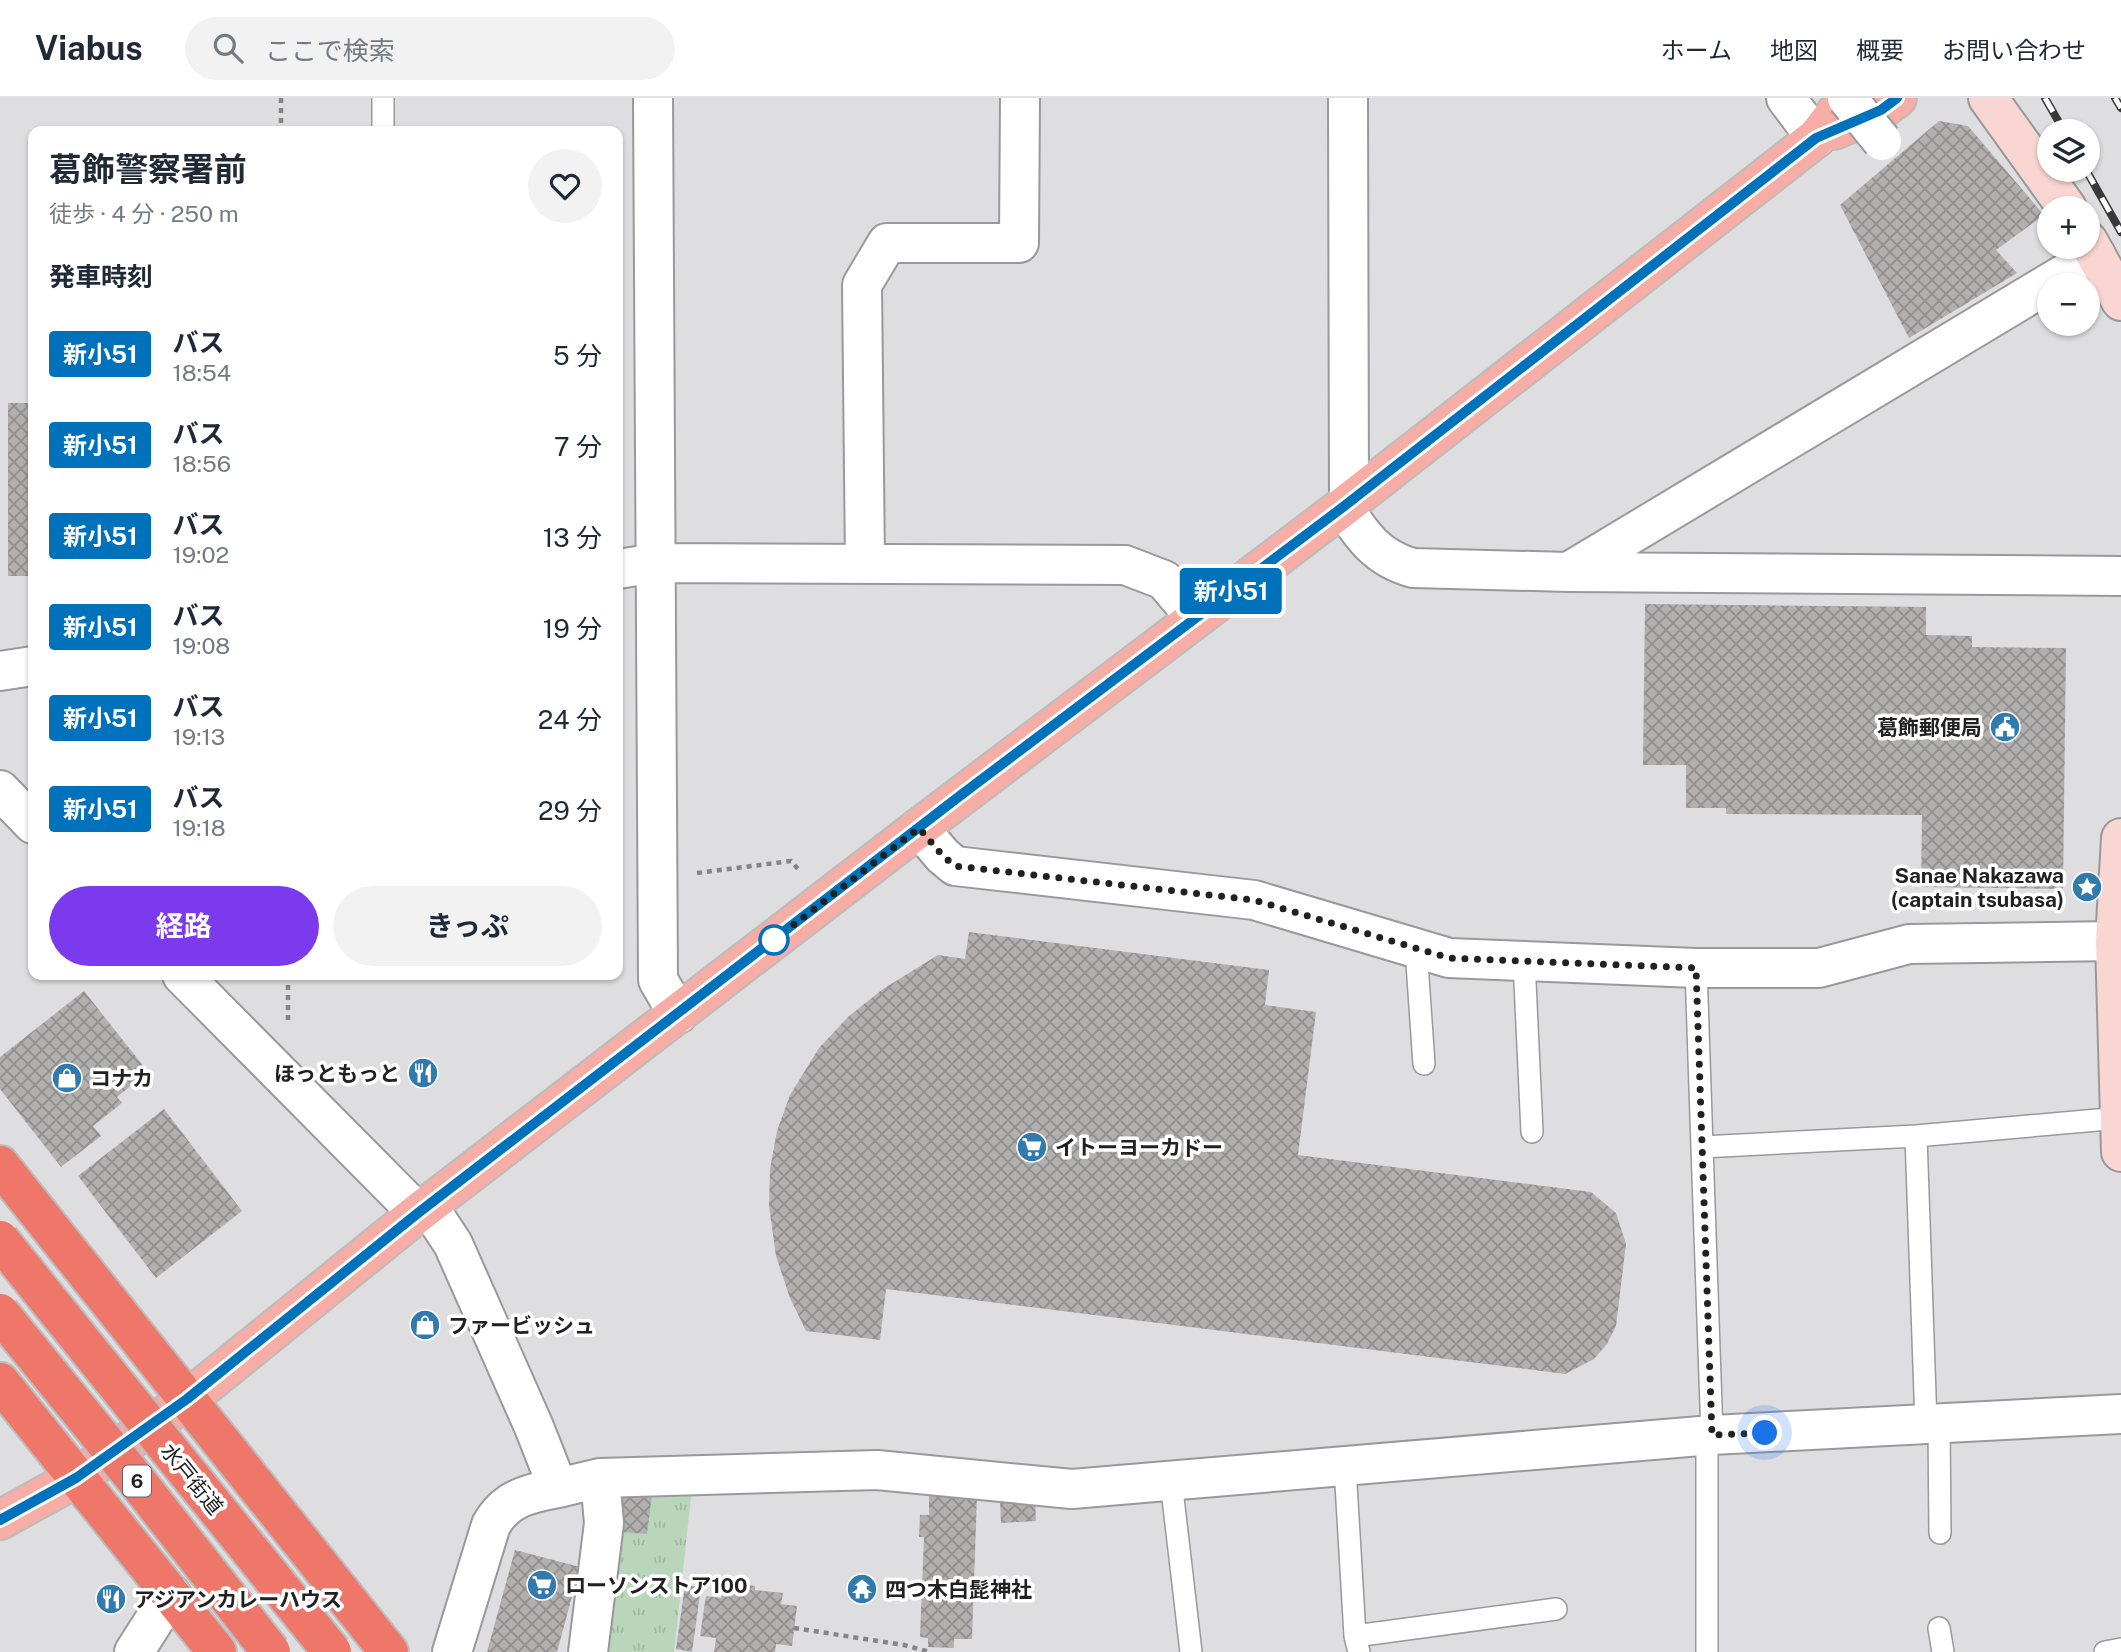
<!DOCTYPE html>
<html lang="ja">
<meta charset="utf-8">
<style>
body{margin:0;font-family:"Public Sans","Noto Sans JP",sans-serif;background:#f2f2f3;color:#1f2937;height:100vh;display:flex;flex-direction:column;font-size:26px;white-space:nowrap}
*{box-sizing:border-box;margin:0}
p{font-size:23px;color:#747a83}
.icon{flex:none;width:38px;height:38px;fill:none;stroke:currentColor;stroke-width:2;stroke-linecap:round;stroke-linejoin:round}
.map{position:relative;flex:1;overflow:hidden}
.side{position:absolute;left:28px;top:28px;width:595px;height:854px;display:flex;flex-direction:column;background:#fff;border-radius:14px;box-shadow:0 2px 5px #0004}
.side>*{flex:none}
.badge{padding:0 14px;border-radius:5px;font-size:24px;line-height:46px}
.tools{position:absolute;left:2037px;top:21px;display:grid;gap:14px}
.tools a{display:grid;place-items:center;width:63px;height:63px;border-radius:50%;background:#fff;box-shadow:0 2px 5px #0004;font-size:35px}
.you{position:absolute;width:35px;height:35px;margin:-18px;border:5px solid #fff;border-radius:50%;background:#1a73e8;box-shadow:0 0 0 10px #1a73e833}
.map>.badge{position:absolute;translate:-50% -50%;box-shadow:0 0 0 4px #fff}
h2{padding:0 21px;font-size:26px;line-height:63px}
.round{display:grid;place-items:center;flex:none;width:74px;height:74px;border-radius:37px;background:#f2f2f3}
.summary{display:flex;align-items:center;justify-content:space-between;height:119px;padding:0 21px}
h1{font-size:33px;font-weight:700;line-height:52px}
.button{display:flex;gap:14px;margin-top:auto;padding:14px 21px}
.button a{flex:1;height:80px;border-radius:42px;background:#7c3aed;color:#fff;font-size:28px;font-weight:700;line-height:80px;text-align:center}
.button a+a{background:#f2f2f3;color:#1f2937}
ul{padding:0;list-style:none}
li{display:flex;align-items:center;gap:21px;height:91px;padding:0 21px}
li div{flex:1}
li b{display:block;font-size:26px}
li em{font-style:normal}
li .badge{min-width:77px;font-weight:700;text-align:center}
header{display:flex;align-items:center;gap:42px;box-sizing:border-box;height:98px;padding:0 35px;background:#fff;border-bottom:2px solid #e0e1e3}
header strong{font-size:33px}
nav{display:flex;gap:38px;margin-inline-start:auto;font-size:24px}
.search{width:490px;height:63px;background:#f2f2f3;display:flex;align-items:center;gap:18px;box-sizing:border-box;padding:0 24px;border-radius:38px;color:#747a83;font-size:26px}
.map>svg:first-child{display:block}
</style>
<header>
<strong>Viabus</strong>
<div class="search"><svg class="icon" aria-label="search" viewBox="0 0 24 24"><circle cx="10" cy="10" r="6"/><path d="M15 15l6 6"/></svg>ここで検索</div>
<nav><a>ホーム</a><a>地図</a><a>概要</a><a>お問い合わせ</a></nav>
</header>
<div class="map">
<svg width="2121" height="1554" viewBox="0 0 2121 1554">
<defs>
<pattern id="grass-tufts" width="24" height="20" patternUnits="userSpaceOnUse" patternTransform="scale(1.75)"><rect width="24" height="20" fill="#b9d5ba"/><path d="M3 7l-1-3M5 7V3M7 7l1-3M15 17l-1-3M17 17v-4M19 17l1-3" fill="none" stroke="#9fb7a0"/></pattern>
<pattern id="building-cross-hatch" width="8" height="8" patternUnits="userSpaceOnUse" patternTransform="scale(1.75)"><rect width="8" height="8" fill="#b2afaf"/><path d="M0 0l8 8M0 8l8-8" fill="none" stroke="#908e8e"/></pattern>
</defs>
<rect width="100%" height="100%" fill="#dedee0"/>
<path fill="url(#grass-tufts)" d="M618,1390H692L674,1554H600Z"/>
<path fill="url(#building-cross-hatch)" d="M1939,23L1968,28L2044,117L1996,152L2017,175L1909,240L1840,107Z
M8,305H33V478H8Z
M1645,506L1926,509V537L1972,538V549L2066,550L2063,791L1921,789L1922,717L1726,716V710H1686V667H1643Z
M969,834L1269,872L1265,907L1316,914L1298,1057L1591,1094L1616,1115L1626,1146L1616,1228L1607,1246L1594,1261L1565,1276L886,1191L880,1242L806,1233L790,1200L776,1158L769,1108L770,1071L777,1033L790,997L819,950L849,918L883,891L938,857L965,861Z
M84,893L148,974L117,999L122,1005L93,1028L101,1038L61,1069L0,991V959Z
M164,1011L242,1113L156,1180L78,1078Z
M931,1389L977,1397L972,1541H954V1550L928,1549V1540L920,1539L924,1439H919L920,1417H929V1397L931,1398Z
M622,1394L652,1397L647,1436L618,1434Z
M1035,1401L1036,1423L1001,1425L1000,1402Z
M515,1452L580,1469L557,1554H487Z
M724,1483L755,1488V1492L783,1495L781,1506L797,1508L792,1548L776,1546L775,1554H714L716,1540L700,1538L706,1498L721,1500Z
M685,1487L701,1489L692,1554L676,1551Z"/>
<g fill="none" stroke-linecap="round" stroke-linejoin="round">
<g stroke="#99999b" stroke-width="24">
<path id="lane" d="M383,33V0
M1416,851L1424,966
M1524,863L1532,1034
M1696,870L1702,1049L1916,1038L2120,1020
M1916,1038L1926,1326
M1702,1049L1712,1337L1707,1354V1554
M1939,1326L1940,1435
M1345,1369L1355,1538L1359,1554
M1171,1383L1191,1554
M1939,1530L1943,1554
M1355,1538L1556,1511
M2105,1554L2121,1551"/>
</g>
<g stroke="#99999b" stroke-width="42">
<path id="street" d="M653,0L658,882L678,916
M1348,0L1349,404
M1786,0L1816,40
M1343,409C1363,439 1377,460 1413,470L1569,474L2121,478
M865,466L862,187L887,145H1019L1020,0
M618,471L656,465L1125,467L1164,482L1195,519
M1570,473L2096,157
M0,573L33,568
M0,692L33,726
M919,730L943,758L955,768L1254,802L1449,860L1696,870H1819L1909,846L2115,843
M182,877L418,1115
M428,1108L453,1146L534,1329L558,1390C530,1395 506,1400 491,1427L452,1554
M558,1390L600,1380L877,1372L1072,1391L1712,1337L2121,1316
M134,1554L171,1496
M588,1554L604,1425L600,1380"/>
</g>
<g stroke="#99999b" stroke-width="42">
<path id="secondary" d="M1988,0L2067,110
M2088,143L2121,203
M2121,740L2115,843L2121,1054"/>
</g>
<g stroke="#bcbcbd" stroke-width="42">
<path id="primary" d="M1834,32L1881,12L1897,0
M0,1422L76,1380L187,1302L418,1115L919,730L1343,409L1816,40L1848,0"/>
</g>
<g stroke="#bcbcbd" stroke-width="42">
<path id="highway" d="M0,1067L389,1554
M0,1284L217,1554"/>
</g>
<path stroke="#858587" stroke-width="4.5" stroke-dasharray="5 5" stroke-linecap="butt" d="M281,0V33
M697,775L791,763L799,772
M288,877V926
M794,1530L904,1547L930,1554"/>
<use href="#lane" stroke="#fff" stroke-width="21"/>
<use href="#street" stroke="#fff" stroke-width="38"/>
<use href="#secondary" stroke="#fad6d2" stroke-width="38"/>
<use href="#primary" stroke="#f5ada6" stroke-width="38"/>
<use href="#highway" stroke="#ee776a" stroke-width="38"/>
<g stroke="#39393b" stroke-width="8">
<path id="rail" d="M2045,0L2064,33
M2115,0L2121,10
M2086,72L2121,134"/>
</g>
<use href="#rail" stroke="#fff" stroke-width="5" stroke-dasharray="16" stroke-linecap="butt"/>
<g stroke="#99999b" stroke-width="42" stroke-linecap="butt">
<path id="street-bridge" d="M1847,0L1882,43"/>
</g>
<g stroke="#bcbcbd" stroke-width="42" stroke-linecap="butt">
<path id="highway-bridge" d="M0,1142L332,1554
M0,1215L140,1387L271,1554"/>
</g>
<use href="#street-bridge" stroke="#fff" stroke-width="38"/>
<use href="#highway-bridge" stroke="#ee776a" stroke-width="38"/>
</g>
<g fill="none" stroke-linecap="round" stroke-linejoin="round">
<g stroke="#fff" stroke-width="16">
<path id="line" d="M0,1422L76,1380L187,1301L418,1115L961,697L1343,409L1816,40L1881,12L1897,0"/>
</g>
<use href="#line" stroke="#0072bc" stroke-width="10"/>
<path stroke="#212122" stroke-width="7" stroke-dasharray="0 12.6" d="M774,842L919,730L943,758L955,768L1254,802L1449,860L1696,870L1712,1337L1765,1335"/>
</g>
<defs>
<g id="civic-disc" transform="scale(1.575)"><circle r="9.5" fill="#307aae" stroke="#fff"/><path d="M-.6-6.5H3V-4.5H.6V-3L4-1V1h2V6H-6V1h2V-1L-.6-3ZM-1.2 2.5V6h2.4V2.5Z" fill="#fff"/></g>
<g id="sight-disc" transform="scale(1.575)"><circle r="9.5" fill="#307aae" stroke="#fff"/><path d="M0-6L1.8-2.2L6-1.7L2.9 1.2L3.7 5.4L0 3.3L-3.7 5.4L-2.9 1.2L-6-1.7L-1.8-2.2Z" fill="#fff"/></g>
<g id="restaurant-disc" transform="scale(1.575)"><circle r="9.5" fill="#307aae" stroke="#fff"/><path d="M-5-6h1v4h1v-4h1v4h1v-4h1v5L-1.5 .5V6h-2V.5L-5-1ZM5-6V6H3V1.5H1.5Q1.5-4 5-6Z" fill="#fff"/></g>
<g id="shop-disc" transform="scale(1.575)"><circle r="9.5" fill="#307aae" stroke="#fff"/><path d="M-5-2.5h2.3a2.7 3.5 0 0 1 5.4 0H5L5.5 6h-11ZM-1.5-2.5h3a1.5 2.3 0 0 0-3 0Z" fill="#fff"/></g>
<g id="supermarket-disc" transform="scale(1.575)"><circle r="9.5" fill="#307aae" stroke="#fff"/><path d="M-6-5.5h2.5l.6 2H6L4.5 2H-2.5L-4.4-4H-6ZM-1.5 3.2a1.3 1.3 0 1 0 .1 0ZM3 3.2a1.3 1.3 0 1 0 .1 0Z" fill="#fff"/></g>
<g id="temple-disc" transform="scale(1.575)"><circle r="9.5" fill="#307aae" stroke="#fff"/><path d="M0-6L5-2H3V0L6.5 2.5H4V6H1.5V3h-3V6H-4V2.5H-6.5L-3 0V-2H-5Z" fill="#fff"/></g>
</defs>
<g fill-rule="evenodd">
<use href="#civic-disc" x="2005" y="629"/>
<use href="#sight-disc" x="2087" y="789"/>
<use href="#restaurant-disc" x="423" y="975"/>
<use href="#shop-disc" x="67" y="980"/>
<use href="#supermarket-disc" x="1032" y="1049"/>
<use href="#shop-disc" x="425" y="1227"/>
<use href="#supermarket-disc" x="542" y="1487"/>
<use href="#temple-disc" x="862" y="1491"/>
<use href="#restaurant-disc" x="111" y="1501"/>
</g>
<circle fill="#fff" stroke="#0072bc" stroke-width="3.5" cx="774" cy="842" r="14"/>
<g text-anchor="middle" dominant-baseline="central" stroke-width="7" stroke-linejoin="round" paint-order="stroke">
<rect fill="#fff" stroke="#646464" stroke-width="2" x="123" y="1367.5" width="28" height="31" rx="5"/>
<g font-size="19" font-weight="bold" fill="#212122">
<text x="137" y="1383">6</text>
</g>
<g font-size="21" font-weight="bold" fill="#212122" stroke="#fff" text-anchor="start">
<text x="1982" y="629" text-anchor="end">葛飾郵便局</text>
<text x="2064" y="777" text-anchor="end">Sanae Nakazawa<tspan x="2064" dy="24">(captain tsubasa)</tspan></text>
<text x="400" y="975" text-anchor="end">ほっともっと</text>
<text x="90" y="980">コナカ</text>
<text x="1055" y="1049">イトーヨーカドー</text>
<text x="448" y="1227">ファービッシュ</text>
<text x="565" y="1487">ローソンストア100</text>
<text x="885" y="1491">四つ木白髭神社</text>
<text x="134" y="1501">アジアンカレーハウス</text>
</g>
<g font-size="21" fill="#212122" stroke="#fff">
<text transform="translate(192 1381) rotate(51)">水戸街道</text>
</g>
</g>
</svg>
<div class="tools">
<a><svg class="icon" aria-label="layers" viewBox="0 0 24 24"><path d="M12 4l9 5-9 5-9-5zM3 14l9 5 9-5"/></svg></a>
<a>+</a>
<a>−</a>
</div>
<div class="you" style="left:1765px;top:1335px"></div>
<b class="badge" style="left:1231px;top:493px;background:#0072bc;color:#fff">新小51</b>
<section class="side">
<div class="summary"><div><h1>葛飾警察署前</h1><p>徒歩 · 4 分 · 250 m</p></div><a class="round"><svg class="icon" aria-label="heart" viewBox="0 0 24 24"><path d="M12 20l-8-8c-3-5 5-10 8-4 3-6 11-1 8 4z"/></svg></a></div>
<h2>発車時刻</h2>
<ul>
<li><span class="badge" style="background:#0072bc;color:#fff">新小51</span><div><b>バス</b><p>18:54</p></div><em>5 分</em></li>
<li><span class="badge" style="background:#0072bc;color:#fff">新小51</span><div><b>バス</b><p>18:56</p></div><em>7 分</em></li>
<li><span class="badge" style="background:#0072bc;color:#fff">新小51</span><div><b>バス</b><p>19:02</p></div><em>13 分</em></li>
<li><span class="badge" style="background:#0072bc;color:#fff">新小51</span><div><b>バス</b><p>19:08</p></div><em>19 分</em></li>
<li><span class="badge" style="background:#0072bc;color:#fff">新小51</span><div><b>バス</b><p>19:13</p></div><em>24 分</em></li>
<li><span class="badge" style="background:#0072bc;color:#fff">新小51</span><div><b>バス</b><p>19:18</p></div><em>29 分</em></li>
</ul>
<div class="button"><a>経路</a><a>きっぷ</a></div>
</section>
</div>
